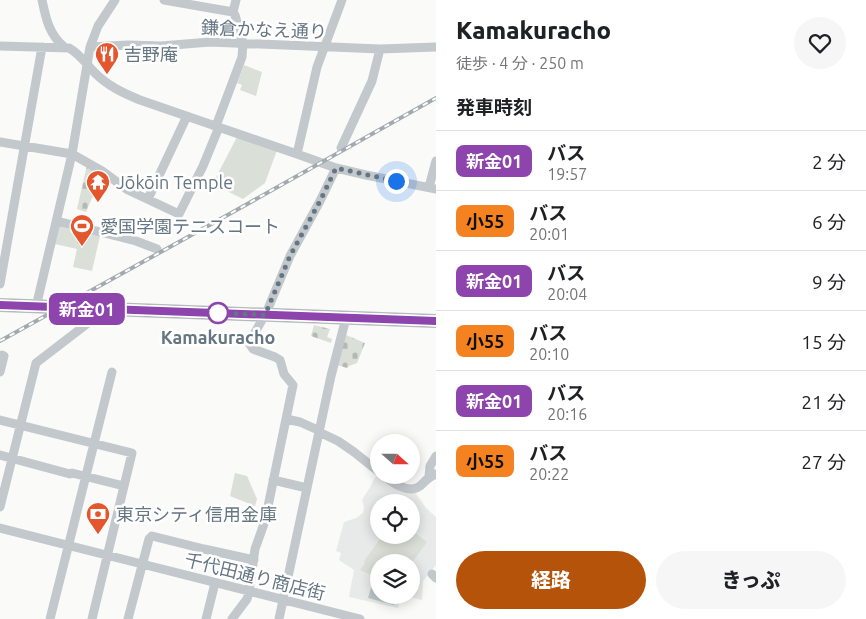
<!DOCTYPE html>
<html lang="ja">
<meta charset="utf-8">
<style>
body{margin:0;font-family:Ubuntu,"Noto Sans JP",sans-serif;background:#f6f6f6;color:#202124;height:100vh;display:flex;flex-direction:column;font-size:19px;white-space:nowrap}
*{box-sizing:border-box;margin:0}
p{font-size:16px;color:#757577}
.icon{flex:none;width:28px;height:28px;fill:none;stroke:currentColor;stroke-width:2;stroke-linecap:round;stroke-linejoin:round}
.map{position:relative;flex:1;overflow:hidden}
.drawer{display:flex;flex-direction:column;background:#fff;width:430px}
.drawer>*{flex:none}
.badge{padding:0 10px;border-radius:8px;font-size:18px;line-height:32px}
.needle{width:32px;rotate:111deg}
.controls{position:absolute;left:370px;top:434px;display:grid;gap:10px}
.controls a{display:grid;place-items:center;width:50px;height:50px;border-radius:50%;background:#fff;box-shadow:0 2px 12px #0003;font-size:25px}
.you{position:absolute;width:25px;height:25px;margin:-12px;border:4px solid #fff;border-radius:50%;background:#1a73e8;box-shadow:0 0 0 8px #1a73e833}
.map>.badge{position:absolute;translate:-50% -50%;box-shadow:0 0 0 2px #fff}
h2{padding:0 20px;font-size:19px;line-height:45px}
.round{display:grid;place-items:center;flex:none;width:52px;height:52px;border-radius:26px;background:#f6f6f6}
.headline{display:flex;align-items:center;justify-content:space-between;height:85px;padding:0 20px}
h1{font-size:24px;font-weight:800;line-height:38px}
.cta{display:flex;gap:10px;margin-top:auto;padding:10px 20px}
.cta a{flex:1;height:58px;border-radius:30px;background:#b45309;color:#fff;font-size:20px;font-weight:800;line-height:58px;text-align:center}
.cta a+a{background:#f6f6f6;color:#202124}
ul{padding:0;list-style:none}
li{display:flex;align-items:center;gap:15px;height:60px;padding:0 20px;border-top:1px solid #e0e0e0}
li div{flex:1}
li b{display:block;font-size:19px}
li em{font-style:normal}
li .badge{min-width:55px;font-weight:700;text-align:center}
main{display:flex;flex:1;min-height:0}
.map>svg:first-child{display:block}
</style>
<main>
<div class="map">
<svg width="436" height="619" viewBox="0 0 436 619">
<defs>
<pattern id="cemetery-stones" width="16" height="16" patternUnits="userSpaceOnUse" patternTransform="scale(1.25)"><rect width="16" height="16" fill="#dadfd7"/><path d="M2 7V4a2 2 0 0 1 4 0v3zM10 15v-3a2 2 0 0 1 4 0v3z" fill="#b4b9b4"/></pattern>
</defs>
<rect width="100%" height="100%" fill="#fafaf8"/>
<path fill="#e8e9e9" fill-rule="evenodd" d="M377,474L414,491L426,508L436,517V565L423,581L422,600L404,595H411V562H379V595H401L398,608L349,597L354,570L339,560L341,553L336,551L344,522L356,518L363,513L364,507L362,500L369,489ZM379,502H411V535H379Z"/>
<path fill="#dadfd7" d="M244,65L262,72L256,96L240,90L242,85L237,83Z
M237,137L277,150L265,183L243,199L213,184V183Z
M62,225L100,236L92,271L73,267L77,249L55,244L59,227Z
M235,473L247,476L257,499L255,506L230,496Z
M411,530L427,542L411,564V562H379V578L360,570L365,563L364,561L383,535H411Z"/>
<path fill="url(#cemetery-stones)" d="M87,165L99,172L98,176L101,177L86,212L77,209Z
M314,325L330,329L327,337L332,339L331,343L311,336Z
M346,335L365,343L357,363L349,366L347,368L337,365Z"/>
<path fill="#bbc7cb" d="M371,588L379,590V595H396L394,605L368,598Z"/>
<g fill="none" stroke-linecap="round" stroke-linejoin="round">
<g stroke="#b5babe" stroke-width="14">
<path id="major" d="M0,305L436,321"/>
</g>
<path stroke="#c3c8cc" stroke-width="9" d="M42,0C46,19 49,34 64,47
M164,0L233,12L235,15L243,43L242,57L216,126
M233,12L236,0
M0,46L69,48C80,54 87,65 95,73C108,86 123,93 140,100L297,154L336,168L366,175L436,189
M90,47L128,45L161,46L210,42L380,49L436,47
M0,142L72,154L102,171L128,190L179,214L203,166L219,127
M341,148L372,81L380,49
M297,154L317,67L342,0
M429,187L436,161
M148,199L187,116
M57,221L136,241L157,249
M0,284L42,47
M36,307L72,154L90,47L98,26L115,0
M0,356L2,355L4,356L0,372
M286,419L300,422L320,431
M0,420L132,453L92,619
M319,432L338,441L354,452L379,472
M0,455L70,474L72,473L124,486
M383,475C392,482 408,495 420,486C427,480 426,478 436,474
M429,477L430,466L436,456
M273,480L307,488
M0,507L36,363L105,310
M0,528L142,564
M142,564L360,619
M432,574L436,578
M50,619L112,372
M128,619L149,539L152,536L204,549L254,560
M206,619L215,583
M232,619L247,599L249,592L255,549L265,521L293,385L284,374L280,360L275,357L253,349L249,343L267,311L290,256L320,201L336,168
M279,619L331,376L346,318"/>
<use href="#major" stroke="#fff" stroke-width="11"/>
<g stroke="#a2aab0" stroke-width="4">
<path id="rail" d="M0,341L233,212L436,98"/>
</g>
<use href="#rail" stroke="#fff" stroke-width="2" stroke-dasharray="5.5" stroke-linecap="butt"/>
</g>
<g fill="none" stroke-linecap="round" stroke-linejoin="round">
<g stroke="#fff" stroke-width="11">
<path id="line" d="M0,305L436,321"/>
</g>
<use href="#line" stroke="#8e44ad" stroke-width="8"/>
<path stroke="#657683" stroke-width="5" stroke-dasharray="0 9" d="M218,313L265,315L290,256L320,201L336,168L396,181"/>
</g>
<defs>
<g id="restaurant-pin" transform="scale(1.25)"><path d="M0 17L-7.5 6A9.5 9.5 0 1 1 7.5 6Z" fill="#e4572e" stroke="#fff"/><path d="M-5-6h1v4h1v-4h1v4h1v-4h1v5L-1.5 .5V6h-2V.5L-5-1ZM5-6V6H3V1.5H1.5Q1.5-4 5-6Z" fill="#fff"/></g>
<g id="temple-pin" transform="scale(1.25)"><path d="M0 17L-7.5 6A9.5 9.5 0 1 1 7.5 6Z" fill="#e4572e" stroke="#fff"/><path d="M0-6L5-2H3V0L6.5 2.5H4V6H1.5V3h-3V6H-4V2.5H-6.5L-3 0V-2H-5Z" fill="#fff"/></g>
<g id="stadium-pin" transform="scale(1.25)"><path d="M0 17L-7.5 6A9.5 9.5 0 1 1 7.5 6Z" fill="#e4572e" stroke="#fff"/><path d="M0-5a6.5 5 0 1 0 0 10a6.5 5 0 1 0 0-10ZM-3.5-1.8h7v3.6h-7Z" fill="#fff"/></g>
<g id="bank-pin" transform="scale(1.25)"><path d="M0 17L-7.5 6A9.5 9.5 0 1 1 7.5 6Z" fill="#e4572e" stroke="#fff"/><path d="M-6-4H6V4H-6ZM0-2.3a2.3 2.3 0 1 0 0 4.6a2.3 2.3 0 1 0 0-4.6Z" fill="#fff"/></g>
</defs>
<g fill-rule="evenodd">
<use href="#restaurant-pin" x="107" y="54"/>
<use href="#temple-pin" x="98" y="182"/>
<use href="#stadium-pin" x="82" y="226"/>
<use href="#bank-pin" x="98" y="514"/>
</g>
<circle fill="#fff" stroke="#8e44ad" stroke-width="2.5" cx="218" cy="313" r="10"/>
<g text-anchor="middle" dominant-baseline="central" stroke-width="5" stroke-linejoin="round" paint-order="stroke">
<g font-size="18" fill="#657683" stroke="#fff">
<text transform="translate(264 29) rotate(2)">鎌倉かなえ通り</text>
<text transform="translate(255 576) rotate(14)">千代田通り商店街</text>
</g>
<g font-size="18" fill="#657683" stroke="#fff" text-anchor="start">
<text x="124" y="54">吉野庵</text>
<text x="116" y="182">Jōkōin Temple</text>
<text x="100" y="226">愛国学園テニスコート</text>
<text x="116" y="514">東京シティ信用金庫</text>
</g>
<g font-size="18" font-weight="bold" fill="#657683" stroke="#fff">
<text x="218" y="337">Kamakuracho</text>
</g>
</g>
</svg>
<div class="controls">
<a><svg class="needle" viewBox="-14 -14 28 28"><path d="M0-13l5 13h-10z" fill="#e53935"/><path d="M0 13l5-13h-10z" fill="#757577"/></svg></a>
<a><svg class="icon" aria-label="locate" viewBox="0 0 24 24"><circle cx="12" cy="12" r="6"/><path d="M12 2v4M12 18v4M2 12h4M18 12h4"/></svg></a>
<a><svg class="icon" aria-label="layers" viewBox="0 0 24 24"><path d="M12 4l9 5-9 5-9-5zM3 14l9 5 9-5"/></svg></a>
</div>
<div class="you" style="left:396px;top:181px"></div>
<b class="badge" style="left:87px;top:309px;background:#8e44ad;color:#fff">新金01</b>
</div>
<section class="drawer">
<div class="headline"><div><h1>Kamakuracho</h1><p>徒歩 · 4 分 · 250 m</p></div><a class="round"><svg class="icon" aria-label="heart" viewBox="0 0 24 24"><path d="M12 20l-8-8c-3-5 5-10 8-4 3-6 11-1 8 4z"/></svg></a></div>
<h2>発車時刻</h2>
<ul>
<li><span class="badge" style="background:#8e44ad;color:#fff">新金01</span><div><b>バス</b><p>19:57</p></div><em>2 分</em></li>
<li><span class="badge" style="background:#f58220;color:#111">小55</span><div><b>バス</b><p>20:01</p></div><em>6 分</em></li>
<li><span class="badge" style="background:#8e44ad;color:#fff">新金01</span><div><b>バス</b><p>20:04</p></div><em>9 分</em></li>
<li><span class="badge" style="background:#f58220;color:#111">小55</span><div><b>バス</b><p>20:10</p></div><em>15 分</em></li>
<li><span class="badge" style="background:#8e44ad;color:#fff">新金01</span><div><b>バス</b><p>20:16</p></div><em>21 分</em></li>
<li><span class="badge" style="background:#f58220;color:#111">小55</span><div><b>バス</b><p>20:22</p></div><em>27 分</em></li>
</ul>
<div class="cta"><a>経路</a><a>きっぷ</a></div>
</section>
</main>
